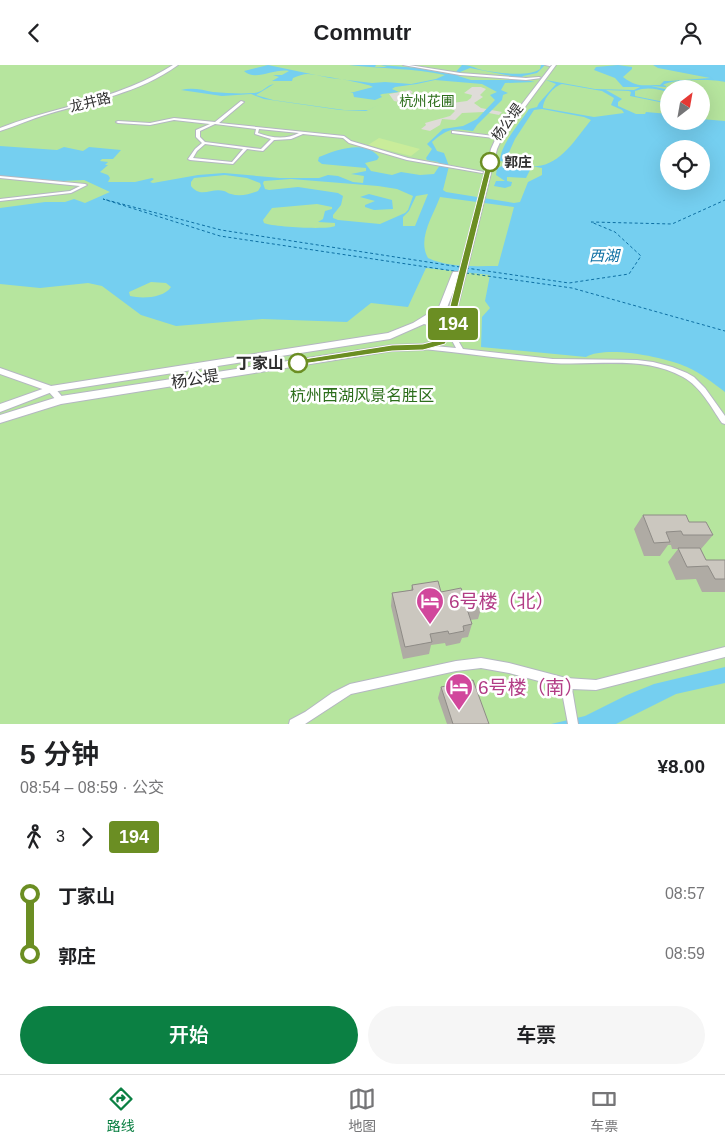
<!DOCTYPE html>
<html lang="zh">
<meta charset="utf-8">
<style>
body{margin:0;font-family:Helvetica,"Noto Sans SC",sans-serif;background:#f6f6f6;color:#202124;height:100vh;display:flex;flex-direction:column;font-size:19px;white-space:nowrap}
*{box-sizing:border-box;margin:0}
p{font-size:16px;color:#757577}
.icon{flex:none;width:28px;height:28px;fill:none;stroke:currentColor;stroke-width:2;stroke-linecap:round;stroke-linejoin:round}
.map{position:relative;height:659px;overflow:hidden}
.sheet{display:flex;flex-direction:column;background:#fff;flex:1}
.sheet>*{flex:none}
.badge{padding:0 10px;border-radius:4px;font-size:18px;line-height:32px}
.needle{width:32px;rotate:31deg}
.buttons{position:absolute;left:660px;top:15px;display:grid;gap:10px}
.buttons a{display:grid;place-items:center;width:50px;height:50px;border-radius:50%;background:#fff;box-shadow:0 5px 20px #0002;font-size:25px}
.map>.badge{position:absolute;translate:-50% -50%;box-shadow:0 0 0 2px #fff}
.legs{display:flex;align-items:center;gap:8px;height:55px;padding:0 20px;font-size:16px}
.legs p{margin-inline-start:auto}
.summary{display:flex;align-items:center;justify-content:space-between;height:85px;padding:0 20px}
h1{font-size:28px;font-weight:600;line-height:38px}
.cta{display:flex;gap:10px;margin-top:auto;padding:10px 20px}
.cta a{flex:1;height:58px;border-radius:30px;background:#0b8043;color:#fff;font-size:20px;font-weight:600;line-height:58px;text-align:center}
.cta a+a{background:#f6f6f6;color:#202124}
ul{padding:0 20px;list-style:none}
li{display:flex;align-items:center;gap:18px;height:60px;font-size:19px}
li i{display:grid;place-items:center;width:8px;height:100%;margin:0 6px;background:currentColor}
li i::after{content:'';width:12px;height:12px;margin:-6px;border:4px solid;border-radius:50%;background:#fff}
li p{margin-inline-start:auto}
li:first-child i{background:linear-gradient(#0000 50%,currentColor 0)}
li:last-child i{background:linear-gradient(currentColor 50%,#0000 0)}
header{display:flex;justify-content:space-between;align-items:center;height:65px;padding:0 20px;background:#fff;font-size:22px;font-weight:600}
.dock{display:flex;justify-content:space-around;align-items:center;height:70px;border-top:1px solid #e0e0e0;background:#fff;font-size:14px;color:#757577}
.dock a{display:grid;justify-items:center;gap:2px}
.dock .selected{color:#0b8043}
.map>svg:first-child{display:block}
</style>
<header><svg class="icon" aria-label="back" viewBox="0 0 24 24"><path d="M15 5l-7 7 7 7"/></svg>Commutr<svg class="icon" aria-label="person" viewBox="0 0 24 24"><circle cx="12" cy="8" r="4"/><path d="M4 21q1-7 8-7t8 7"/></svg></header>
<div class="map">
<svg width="725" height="659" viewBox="0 0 725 659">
<rect width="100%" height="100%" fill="#efe9e1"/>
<path fill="#b6e59e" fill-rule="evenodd" d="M0,0H725V659H0ZM669,24H701V56H669ZM669,84H701V116H669Z"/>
<path fill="#c9ec9a" d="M379,73L420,84L411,91L368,80Z"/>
<path fill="#dfdcd8" d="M472,22H481L486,24L480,30L483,32L474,38L481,43L502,47L499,50L484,47L462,48L455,55L442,54L440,60L430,66L421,64L426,60L425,58L450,51L455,46L448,41L427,39L418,35L398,34L399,37L394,36L389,29L410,25L413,27L411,29L421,33H437L441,36L452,38L467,36L471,33L472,30L464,28Z"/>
<path fill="#75cff0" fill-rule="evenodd" d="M268,0L330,13L372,18L385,17L411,19L436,14L445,10C413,3 381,4 349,0H376L375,2H387L381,0L417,3L449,9H454L462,0C470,0 475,3 482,5C496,8 530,12 540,4L541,0H545L537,8L523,11L521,14L535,17L505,18L501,25L508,28L503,30L502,35L477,60L473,66C452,63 448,63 432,77L437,86L444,88L449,101L443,125L446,127L514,138L520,137L528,117L542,110V103L500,96C500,80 520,58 529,44L537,42L539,38L556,19L546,15L595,24L634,25L640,22H623L615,13L594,5L596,2L618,0L632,2V4L623,12C638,23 641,20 660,20L664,16H670L710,13L658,3L653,0H725V17C715,14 671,14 663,20L666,21V22L651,21L669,25V30L667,27C656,23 645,22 635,26V31L669,38V39L630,31L631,27L629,26L606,25L622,34L618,37V41L636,49H645L646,47L669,49V56H701V54L725,56V327C713,318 701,308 687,302C665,292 606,280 586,292L481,282L482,252L490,243L485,236L490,210L426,203L408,242L371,238L347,257L262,254L176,261L141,250L102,221L88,218L40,223L0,219V143L45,137H65L74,134L85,138L110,127L84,115L63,116L0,112V81L57,85L64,82L83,86L89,82L121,85L113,94H102L100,96L108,97L105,100H108L100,107L108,110L110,113L108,117H135L152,113L154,114L150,117L153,118L198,110L224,108L280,113H319L328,110L338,111L353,117L363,118L364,111L351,109L366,106V103L322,99L318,96L319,92C336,85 365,74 379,92L377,95L365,98L371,106L392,110L401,107L420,110L434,109L440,100L438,97L427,95L426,93L432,84L427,79L443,64L463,61L477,54L495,35L490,30L497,27L482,19L435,15L417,19L395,22L392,24L399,27L382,29L380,30L382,32L375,35L354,32L353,28H350L373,22C368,18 318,10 308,9C303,9 298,11 293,13L292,16H272L279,12L273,10H282L289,6C274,3 255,17 244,6ZM470,3L517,12L518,15H471L458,11L460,7ZM562,19L602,26L614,33L611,40L622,45L624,48L594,52L543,43C543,34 554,21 562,19ZM542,44L584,52L591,55C565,88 552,113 505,96L515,74L534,45ZM669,84H701V116H669ZM225,110L247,113L260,118L261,121L258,126C250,129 240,132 231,129C228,129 226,126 224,126C212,122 201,134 191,121V117L194,113ZM291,114L378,121L397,124L413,131L408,145L405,148L380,159L338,155L333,153V150L341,140L343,131L338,128L298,122L269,125L265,124L263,118L264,116ZM428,129L415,161H403V152L409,146L416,131ZM440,132L514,142L498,201C475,201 450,203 428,193C417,174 433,151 440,132ZM317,139L332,142V144L325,146L323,154L318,157L335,158V161C328,165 273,162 264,158L263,155L272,143ZM151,217L166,218L171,222C164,233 142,234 130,231L129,227Z
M274,19L256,30L273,35L344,45H368L379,40L366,46L340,45L264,34L251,29L222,31L181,25C192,22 203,25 213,27C226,28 240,29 253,28C263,28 266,20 274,19Z
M505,100L527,104L530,105L526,113L507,112V116L512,117L511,121L505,123L494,121L496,116H505L496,110L497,103Z
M369,129L392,135L393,144L374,145L365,142V140L375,136L360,132Z
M725,602V618L676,629L616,659H551L585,651L627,630L654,619Z"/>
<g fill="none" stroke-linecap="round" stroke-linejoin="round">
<path stroke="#0d6fa3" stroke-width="1" stroke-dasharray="3 2.5" stroke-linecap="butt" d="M460,202L221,165L103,134L220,171L460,207
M466,203L569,218L629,209L641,191L615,167L591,157L672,159L725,135
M466,208L572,223L725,266"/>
<g stroke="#b4b7c1" stroke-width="2">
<path id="minor" d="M403,0H409L460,8L526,13L539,12L541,13L526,15L460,10Z
M545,0H551L550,1Z
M241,36L244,37L219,58L344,71L351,76L408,93L484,107L482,108L407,95L349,78L343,73L303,69L291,74L274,75L263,86L247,84L233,99L190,95L188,94L195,84L202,78L196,72V65L210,59L174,55L150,60L118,58L116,57L118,56L150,58L174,53L215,57ZM215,59L256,64L255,69L271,74L261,84L205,77L200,72V66ZM259,64L299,68C286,75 271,73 258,68ZM205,79L243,84L232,97L193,93L197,86Z
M453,66L494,71L496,72L494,73L452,68V66Z
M0,111L85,119L87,120L71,128L0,136V134L70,126L80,121L0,113Z
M450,264L452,265L463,284L553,294L637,295L653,297L672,302L687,308L694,312L705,323L725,351V359L722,358C711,342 701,322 683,312C644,290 595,301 552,298C509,295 466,288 423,284L420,282L423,280L456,283L447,266Z
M725,582V592L596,625L572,624L578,659H568L561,622L509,608L481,603L456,606L351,629L305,659H289L290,655L305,647L332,628L350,619L456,596L481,593L509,598L566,613L596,615Z"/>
</g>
<g stroke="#b4b7c1" stroke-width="2">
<path id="tertiary" d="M173,0H178C140,28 92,36 48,49C31,54 16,61 0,66V63C43,46 89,39 132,21C147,15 160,8 173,0Z
M0,303L54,322L65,335L61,338L58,337L48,326L0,309Z"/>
</g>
<g stroke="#b4b7c1" stroke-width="2">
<path id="secondary" d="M552,0H556L502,73L497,84L457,245V258L453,264L454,266L451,269L444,279L423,285L392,286L61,339L0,358V350L61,331L392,280L423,279L438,275L444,266L440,263L424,259L390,274L52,327L0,347V339L51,321L388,268L413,258L439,242L452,209L453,207H459L491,84L496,73ZM454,225L449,245L447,260L430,255L446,245Z"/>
</g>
<use href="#minor" fill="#fff" fill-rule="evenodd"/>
<use href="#tertiary" fill="#fff" fill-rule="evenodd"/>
<use href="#secondary" fill="#fff" fill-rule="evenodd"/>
</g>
<path fill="#afaba4" d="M643,450L689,457L713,470L701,484L706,495H725V527H702L696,514L676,515L668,497L678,484H672L671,480H668L660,491H644L634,464Z
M412,520L464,531L482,541L478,554L470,555L472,559L468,572L462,573L460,578L446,581L445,578L431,580L429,589L403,594L391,541L392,528L411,525Z
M441,622L489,659H447L438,633Z"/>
<path fill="#cbc7bf" stroke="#8e8b86" d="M643,450H686L689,457H706L713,470H683L681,466L666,467L670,477L654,478Z
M678,483H700L706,495H725V514H715L708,501L687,502Z
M438,516L441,527L461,523L464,531L478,529L482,541L467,544L472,559L463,561L464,566L449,569L448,566L430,569L432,577L405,582L392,528L413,525L412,520Z
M473,615L489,659H453L441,622Z"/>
<path fill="#6b8e23" stroke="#fff" d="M490,95L493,97L457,245V258L445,279L423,285L392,286L295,300L293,298L298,295L392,280L423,279L438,275L449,258V245L487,97Z"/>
<defs>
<g id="hotel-pin" transform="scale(1.4375)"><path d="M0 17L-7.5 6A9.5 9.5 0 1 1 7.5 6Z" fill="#d1479c" stroke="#fff"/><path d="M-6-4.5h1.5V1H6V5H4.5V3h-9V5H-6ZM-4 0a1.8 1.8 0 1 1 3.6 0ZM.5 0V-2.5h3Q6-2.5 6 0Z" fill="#fff"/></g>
</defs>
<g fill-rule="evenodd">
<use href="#hotel-pin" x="430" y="536"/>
<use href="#hotel-pin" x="459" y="622"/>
</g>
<g fill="#fff" stroke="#6b8e23" stroke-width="2.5">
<circle cx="490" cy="97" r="9"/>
<circle cx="298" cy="298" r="9"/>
</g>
<g text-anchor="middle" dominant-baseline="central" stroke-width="5" stroke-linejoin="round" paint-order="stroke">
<g font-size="14" fill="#2c6e1b" stroke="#fff">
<text x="427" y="36">杭州花圃</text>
</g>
<g font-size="14" fill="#2e2e2e" stroke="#fff">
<text transform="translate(90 37) rotate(-14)">龙井路</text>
<text transform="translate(507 57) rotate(-54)">杨公堤</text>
</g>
<g font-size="14" font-weight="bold" fill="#2e2e2e" stroke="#fff" text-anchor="start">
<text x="504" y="97">郭庄</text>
</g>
<g font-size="15" font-style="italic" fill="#0d6fa3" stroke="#fff">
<text x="604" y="190">西湖</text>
</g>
<g font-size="16" font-weight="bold" fill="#2e2e2e" stroke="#fff" text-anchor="end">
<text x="284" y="298">丁家山</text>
</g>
<g font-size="16" fill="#2e2e2e" stroke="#fff">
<text transform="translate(195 314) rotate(-9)">杨公堤</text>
</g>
<g font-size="16" fill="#2c6e1b" stroke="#fff">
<text x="362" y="330">杭州西湖风景名胜区</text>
</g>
<g font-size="19" fill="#b23c85" stroke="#fff" text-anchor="start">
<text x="449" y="536">6号楼（北）</text>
<text x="478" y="622">6号楼（南）</text>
</g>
</g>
</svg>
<div class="buttons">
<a><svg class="needle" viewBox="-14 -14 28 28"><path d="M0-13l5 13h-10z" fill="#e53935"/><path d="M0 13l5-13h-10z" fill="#757577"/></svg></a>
<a><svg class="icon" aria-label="locate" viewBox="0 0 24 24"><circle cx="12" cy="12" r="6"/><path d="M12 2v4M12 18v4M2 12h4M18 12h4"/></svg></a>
</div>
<b class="badge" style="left:453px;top:259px;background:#6b8e23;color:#fff">194</b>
</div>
<section class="sheet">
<div class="summary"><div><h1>5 分钟</h1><p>08:54 – 08:59 · 公交</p></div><b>¥8.00</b></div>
<div class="legs"><svg class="icon" aria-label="walk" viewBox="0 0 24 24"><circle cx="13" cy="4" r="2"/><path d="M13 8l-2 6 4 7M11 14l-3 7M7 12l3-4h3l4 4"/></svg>3<svg class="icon" aria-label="forward" viewBox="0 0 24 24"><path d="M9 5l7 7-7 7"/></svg><b class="badge" style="background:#6b8e23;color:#fff">194</b></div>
<ul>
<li><i style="color:#6b8e23"></i><b>丁家山</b><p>08:57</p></li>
<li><i style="color:#6b8e23"></i><b>郭庄</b><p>08:59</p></li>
</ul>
<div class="cta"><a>开始</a><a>车票</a></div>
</section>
<nav class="dock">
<a class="selected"><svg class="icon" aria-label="directions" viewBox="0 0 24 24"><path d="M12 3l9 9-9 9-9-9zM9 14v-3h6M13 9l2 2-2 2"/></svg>路线</a>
<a><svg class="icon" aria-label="map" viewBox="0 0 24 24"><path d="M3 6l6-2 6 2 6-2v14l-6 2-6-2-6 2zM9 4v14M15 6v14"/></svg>地图</a>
<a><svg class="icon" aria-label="tickets" viewBox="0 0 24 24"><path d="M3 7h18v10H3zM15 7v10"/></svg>车票</a>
</nav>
